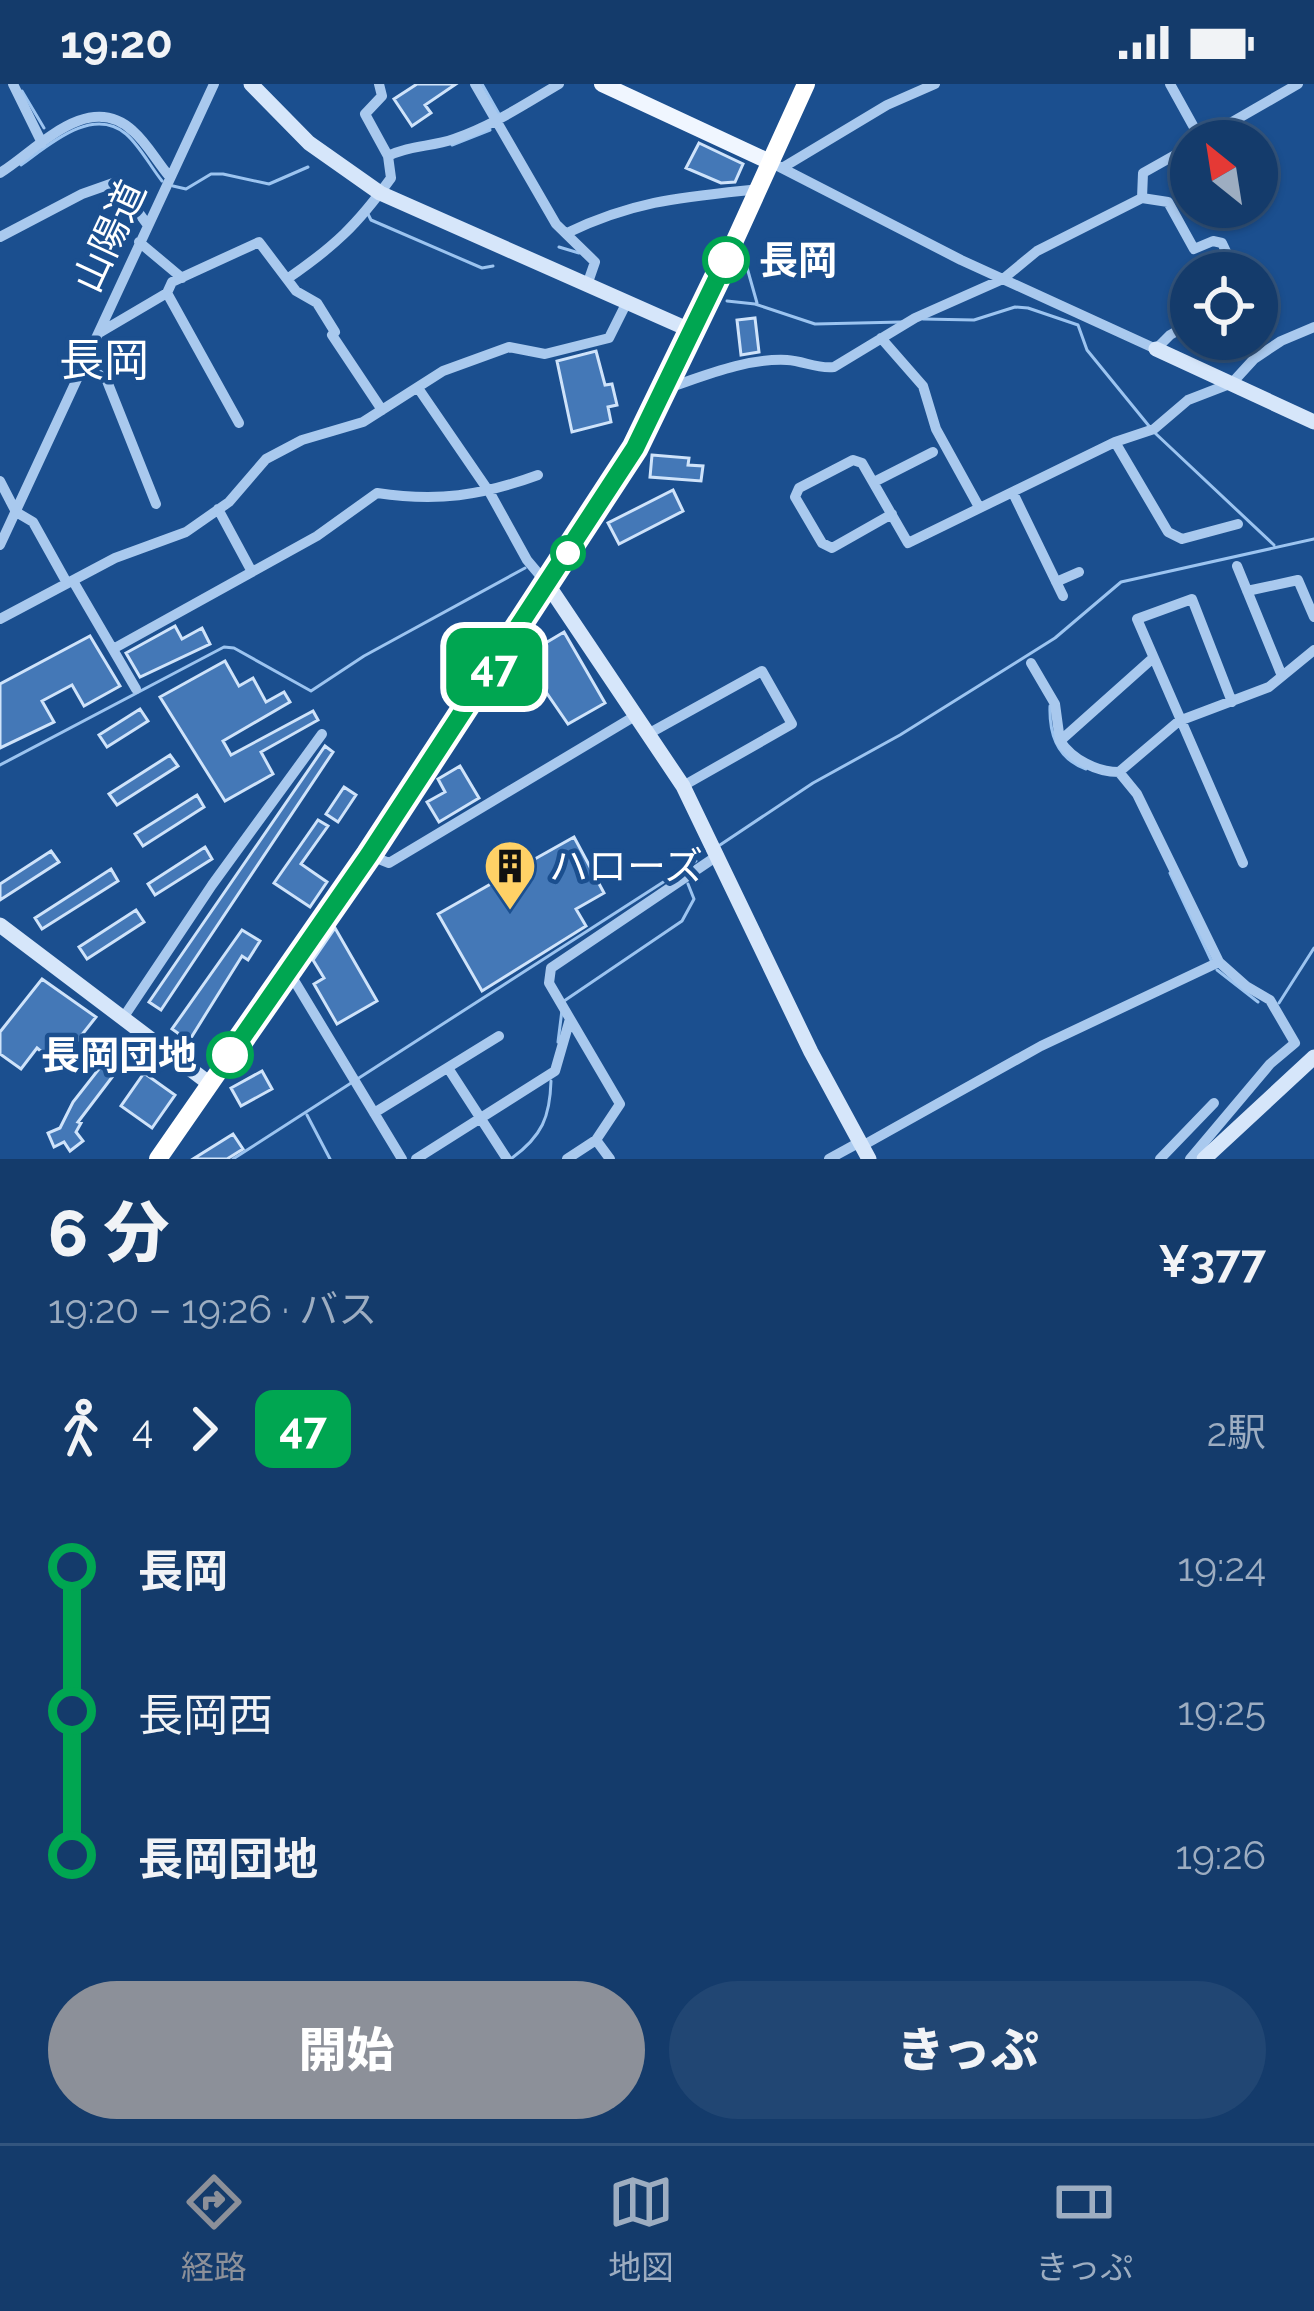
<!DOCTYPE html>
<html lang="ja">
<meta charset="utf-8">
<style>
body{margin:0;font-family:Raleway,"Noto Sans JP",sans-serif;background:#214673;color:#f1f3f6;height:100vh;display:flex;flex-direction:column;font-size:45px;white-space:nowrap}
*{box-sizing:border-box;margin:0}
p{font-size:39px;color:#9dadc1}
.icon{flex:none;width:66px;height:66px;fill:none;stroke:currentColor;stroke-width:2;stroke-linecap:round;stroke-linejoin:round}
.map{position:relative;height:1075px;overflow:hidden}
.drawer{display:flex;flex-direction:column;background:#143b6b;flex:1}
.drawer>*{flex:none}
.badge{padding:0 24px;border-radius:18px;font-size:42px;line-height:78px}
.needle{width:78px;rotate:330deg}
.buttons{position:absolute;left:1170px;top:36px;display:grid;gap:24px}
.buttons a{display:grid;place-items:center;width:108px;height:108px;border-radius:50%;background:#143b6b;box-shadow:0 3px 9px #0004,0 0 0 3px #33557e;font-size:60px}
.map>.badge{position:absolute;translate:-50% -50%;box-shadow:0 0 0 6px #fff}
.legs{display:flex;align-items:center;gap:18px;height:132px;padding:0 48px;font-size:39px}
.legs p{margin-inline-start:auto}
.headline{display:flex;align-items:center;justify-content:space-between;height:204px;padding:0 48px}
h1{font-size:66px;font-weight:800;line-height:90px}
.button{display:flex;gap:24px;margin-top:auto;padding:24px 48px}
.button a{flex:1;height:138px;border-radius:72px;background:#8c9099;color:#fff;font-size:48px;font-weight:800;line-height:138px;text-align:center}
.button a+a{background:#214673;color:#f1f3f6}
ul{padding:0 48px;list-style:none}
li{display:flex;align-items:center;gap:42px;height:144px;font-size:45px}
li i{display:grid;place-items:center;width:18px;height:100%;margin:0 15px;background:currentColor}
li i::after{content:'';width:30px;height:30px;margin:-15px;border:9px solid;border-radius:50%;background:#143b6b}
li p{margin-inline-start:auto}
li:first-child i{background:linear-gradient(#0000 50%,currentColor 0)}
li:last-child i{background:linear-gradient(currentColor 50%,#0000 0)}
.status{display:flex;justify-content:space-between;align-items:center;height:84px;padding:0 60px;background:#143b6b;direction:ltr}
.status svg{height:33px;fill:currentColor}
.dock{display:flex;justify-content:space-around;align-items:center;height:168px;border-top:3px solid #33557e;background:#143b6b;font-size:33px;color:#9dadc1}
.dock a{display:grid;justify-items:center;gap:6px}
.dock .current{color:#8c9099}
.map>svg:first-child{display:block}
</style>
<div class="status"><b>19:20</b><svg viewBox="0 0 49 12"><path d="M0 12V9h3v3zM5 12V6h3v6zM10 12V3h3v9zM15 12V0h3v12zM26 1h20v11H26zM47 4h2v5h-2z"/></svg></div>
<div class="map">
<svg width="1314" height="1075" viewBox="0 0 1314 1075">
<rect width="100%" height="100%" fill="#1b4f8f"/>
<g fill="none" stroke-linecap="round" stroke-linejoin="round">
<path stroke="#9cc4f0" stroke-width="3" d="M482,0L499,30
M22,7L44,44
M452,61L490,46
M21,81C48,62 92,21 126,50C140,62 150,82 162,97
M173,102L186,105L211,90H223L269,100L308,83
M368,130L371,136L482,184L493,182
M559,163L579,169
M746,180L757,219
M727,217L755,220L815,240L902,238
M923,235L974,236L1015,223L1028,224L1078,241L1087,266L1149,342
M1155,349L1274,461
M1050,622C1049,651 1058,675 1086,685
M0,681L224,563L234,564L311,607L364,572L525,484
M720,761L813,699L900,651L1055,554L1121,498L1314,455
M1170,789L1212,878
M1217,886L1258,918
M564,917L682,837L694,815L688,800
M1279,919L1314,864
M558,958L562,926
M307,1031L330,1075
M512,1074C542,1052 550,1033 551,997
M233,1075L696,777"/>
</g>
<path fill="#4478b7" stroke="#cfe3fa" stroke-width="3" d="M417,0H456L425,21L431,29L412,42L394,15Z
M699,59L743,80L735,98L721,99L686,84Z
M755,234L759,268L741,271L737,236Z
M596,267L605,301L612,300L617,321L608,323L611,338L572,348L557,277Z
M652,371L689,374L688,381L703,382L701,397L650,393Z
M673,406L683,427L619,460L608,439Z
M175,542L182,555L202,544L210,560L140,593L126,569Z
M462,547L487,563L476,581L451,564Z
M564,548L605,619L568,640L526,579L531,576L527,570Z
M90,552L120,602L84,622L72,601L42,617L54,638L0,664V600Z
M225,577L239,602L253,594L266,618L284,608L290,618L223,657L231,671L313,627L318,636L261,668L273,690L225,717L160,613Z
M140,625L148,637L107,663L99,651Z
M325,662L333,668L161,926L149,918Z
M170,671L178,682L117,721L109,710Z
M460,682L479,714L439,738L427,718L445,708L438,695Z
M344,703L356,711L338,738L326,730Z
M197,711L204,723L143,762L135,750Z
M318,736L328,742L301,780L327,798L310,823L274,799Z
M574,753L604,809L576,825L586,842L482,907L438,830L510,789L506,782L529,769L533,776Z
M205,763L212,775L155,811L148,800Z
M51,767L59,778L0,816V800Z
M111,785L118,797L42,845L35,834Z
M136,826L144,838L87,875L79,863Z
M335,844L377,917L337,940L314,900L324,894L313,876Z
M242,846L260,857L248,876L242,872L189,957L172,945Z
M42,895L96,933L58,981L37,964L21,985L0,970V948Z
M120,958L132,967L78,1038L81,1039L76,1048L83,1057L70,1067L64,1058L54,1063L48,1049L60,1044L73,1018Z
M262,987L272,1005L241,1022L231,1004Z
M144,989L175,1011L152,1044L121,1022Z
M233,1050L243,1065L227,1075H193Z"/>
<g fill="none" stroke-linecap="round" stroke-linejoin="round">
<path stroke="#a9c9ee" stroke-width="10" d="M13,0L42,59
M475,0L556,140L595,178L587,201
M1170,0L1201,56
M1199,57L1298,0
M388,72C410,61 431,63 454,55C492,42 525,20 559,0
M770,78L961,176L1156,265L1170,251L1191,239
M782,84L887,21L935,0
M0,89C36,67 88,5 133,47C147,59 157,78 169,92
M1142,114L1168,118L1194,165L1213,157L1222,159L1236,189
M567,149C636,116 684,113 759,105
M0,153L82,110L116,98L147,140
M139,158L182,194
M287,195C335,162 357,141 391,94L388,72L365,30L382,12L379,0
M167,209L239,339
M99,249L167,209L172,198L259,158L296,207L317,219L335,248L332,251L382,326
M881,254L923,302L936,345L979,423
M84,278L107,297L156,420
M418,304L490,409L527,476L548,501
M665,305C704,292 746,274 787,276C804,277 817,285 834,283L915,234L1003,195L1037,167L1142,114L1143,89L1191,62
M1115,358L1168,448L1182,455L1238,440
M0,397L16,428L33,438L67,499
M874,398L933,368
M1013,409L1063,512
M218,425L252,488
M892,430L832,464L822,459L795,413L799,404L853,376L862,379L908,459L1115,358L1154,345L1188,316L1232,299L1254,275L1281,257L1314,243
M0,461L214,0
M1237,482L1282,592
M73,497L136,605
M1056,498L1079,488
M1247,507L1298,496L1314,533
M0,535L115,474L186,448L229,418L266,375L302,356L363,338L443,287L509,263L545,270L609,254L627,218
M113,565L317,452L377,409C437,418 481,412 538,391
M1153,574L1060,657C1072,675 1096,688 1119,688L1137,710L1219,878
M1031,579L1055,620L1060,657
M1232,618L1192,515L1137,535L1243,779
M648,650L762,587L792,640L683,702
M1119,688L1179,637L1269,603L1314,566
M369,771L389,779L635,632
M289,888L402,1075
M123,934L212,801L322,650
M448,984L507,1075
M374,1029L499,952
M862,1062L1041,962L1219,878L1246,902L1270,916L1295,959L1270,980L1190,1075
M416,1075L555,987L570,935
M567,1075L596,1056
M610,1075L596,1056L620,1020L549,899L551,884L717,772
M829,1075L860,1058
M1160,1075L1214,1019"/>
<path stroke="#d6e6fa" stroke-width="15" d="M251,0L309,59L380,109L692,247
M1156,265L1314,338
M548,501L683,702L811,968L869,1075
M0,841L210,1000
M1204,1075L1314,973"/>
<path stroke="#f0f6ff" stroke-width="16" d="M602,0L770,78"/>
<path stroke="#fff" stroke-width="18" d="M158,1075L369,771L635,364L726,176L806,0"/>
</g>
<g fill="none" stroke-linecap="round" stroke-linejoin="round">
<g stroke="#fff" stroke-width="27">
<path id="line-1" d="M230,971L369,771L635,364L726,176"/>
</g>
<use href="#line-1" stroke="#00a651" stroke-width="18"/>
</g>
<defs>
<g id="building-pin" transform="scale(2.7)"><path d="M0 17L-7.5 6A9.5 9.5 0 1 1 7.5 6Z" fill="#ffd166" stroke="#1b4f8f"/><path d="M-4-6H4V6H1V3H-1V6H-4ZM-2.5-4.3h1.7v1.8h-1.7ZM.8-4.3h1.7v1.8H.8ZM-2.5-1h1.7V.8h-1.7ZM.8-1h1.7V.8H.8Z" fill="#111"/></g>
</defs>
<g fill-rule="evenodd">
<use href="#building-pin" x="510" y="782"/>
</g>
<g fill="#fff" stroke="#00a651" stroke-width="6">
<circle cx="726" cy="176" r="21"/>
<circle cx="568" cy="469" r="15"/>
<circle cx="230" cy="971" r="21"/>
</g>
<g text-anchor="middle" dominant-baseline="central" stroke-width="9" stroke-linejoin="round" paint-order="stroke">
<g font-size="39" fill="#fff" stroke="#1b4f8f">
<text transform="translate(109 152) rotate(-65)">山陽道</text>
</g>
<g font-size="39" font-weight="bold" fill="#fff" stroke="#1b4f8f" text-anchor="start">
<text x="759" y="176">長岡</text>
<text x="197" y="971" text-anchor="end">長岡団地</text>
</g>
<g font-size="39" fill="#fff" stroke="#1b4f8f" text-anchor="start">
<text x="549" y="782">ハローズ</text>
</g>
<g font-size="45" fill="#fff" stroke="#1b4f8f">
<text x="104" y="276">長岡</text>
</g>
</g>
</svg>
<div class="buttons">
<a><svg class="needle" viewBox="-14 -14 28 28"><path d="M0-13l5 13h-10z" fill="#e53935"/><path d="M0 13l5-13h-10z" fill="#9dadc1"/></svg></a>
<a><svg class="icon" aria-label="locate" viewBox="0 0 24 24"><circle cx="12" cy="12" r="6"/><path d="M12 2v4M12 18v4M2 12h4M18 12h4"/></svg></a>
</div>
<b class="badge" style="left:494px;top:583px;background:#00a651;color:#fff">47</b>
</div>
<section class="drawer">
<div class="headline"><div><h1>6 分</h1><p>19:20 – 19:26 · バス</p></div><b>¥377</b></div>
<div class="legs"><svg class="icon" aria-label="walk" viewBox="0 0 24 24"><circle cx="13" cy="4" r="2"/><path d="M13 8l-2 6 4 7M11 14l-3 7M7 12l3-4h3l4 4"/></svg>4<svg class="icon" aria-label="forward" viewBox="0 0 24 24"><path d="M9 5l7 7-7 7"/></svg><b class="badge" style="background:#00a651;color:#fff">47</b><p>2駅</p></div>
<ul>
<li><i style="color:#00a651"></i><b>長岡</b><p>19:24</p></li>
<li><i style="color:#00a651"></i><span>長岡西</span><p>19:25</p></li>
<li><i style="color:#00a651"></i><b>長岡団地</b><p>19:26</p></li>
</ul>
<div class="button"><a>開始</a><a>きっぷ</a></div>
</section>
<nav class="dock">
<a class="current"><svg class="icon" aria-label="directions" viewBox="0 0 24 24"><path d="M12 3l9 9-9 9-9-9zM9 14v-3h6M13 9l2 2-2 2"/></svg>経路</a>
<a><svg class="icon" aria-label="map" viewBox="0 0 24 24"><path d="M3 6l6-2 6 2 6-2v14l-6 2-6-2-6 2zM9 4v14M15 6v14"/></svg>地図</a>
<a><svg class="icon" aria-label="tickets" viewBox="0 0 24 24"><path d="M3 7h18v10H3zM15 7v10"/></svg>きっぷ</a>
</nav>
